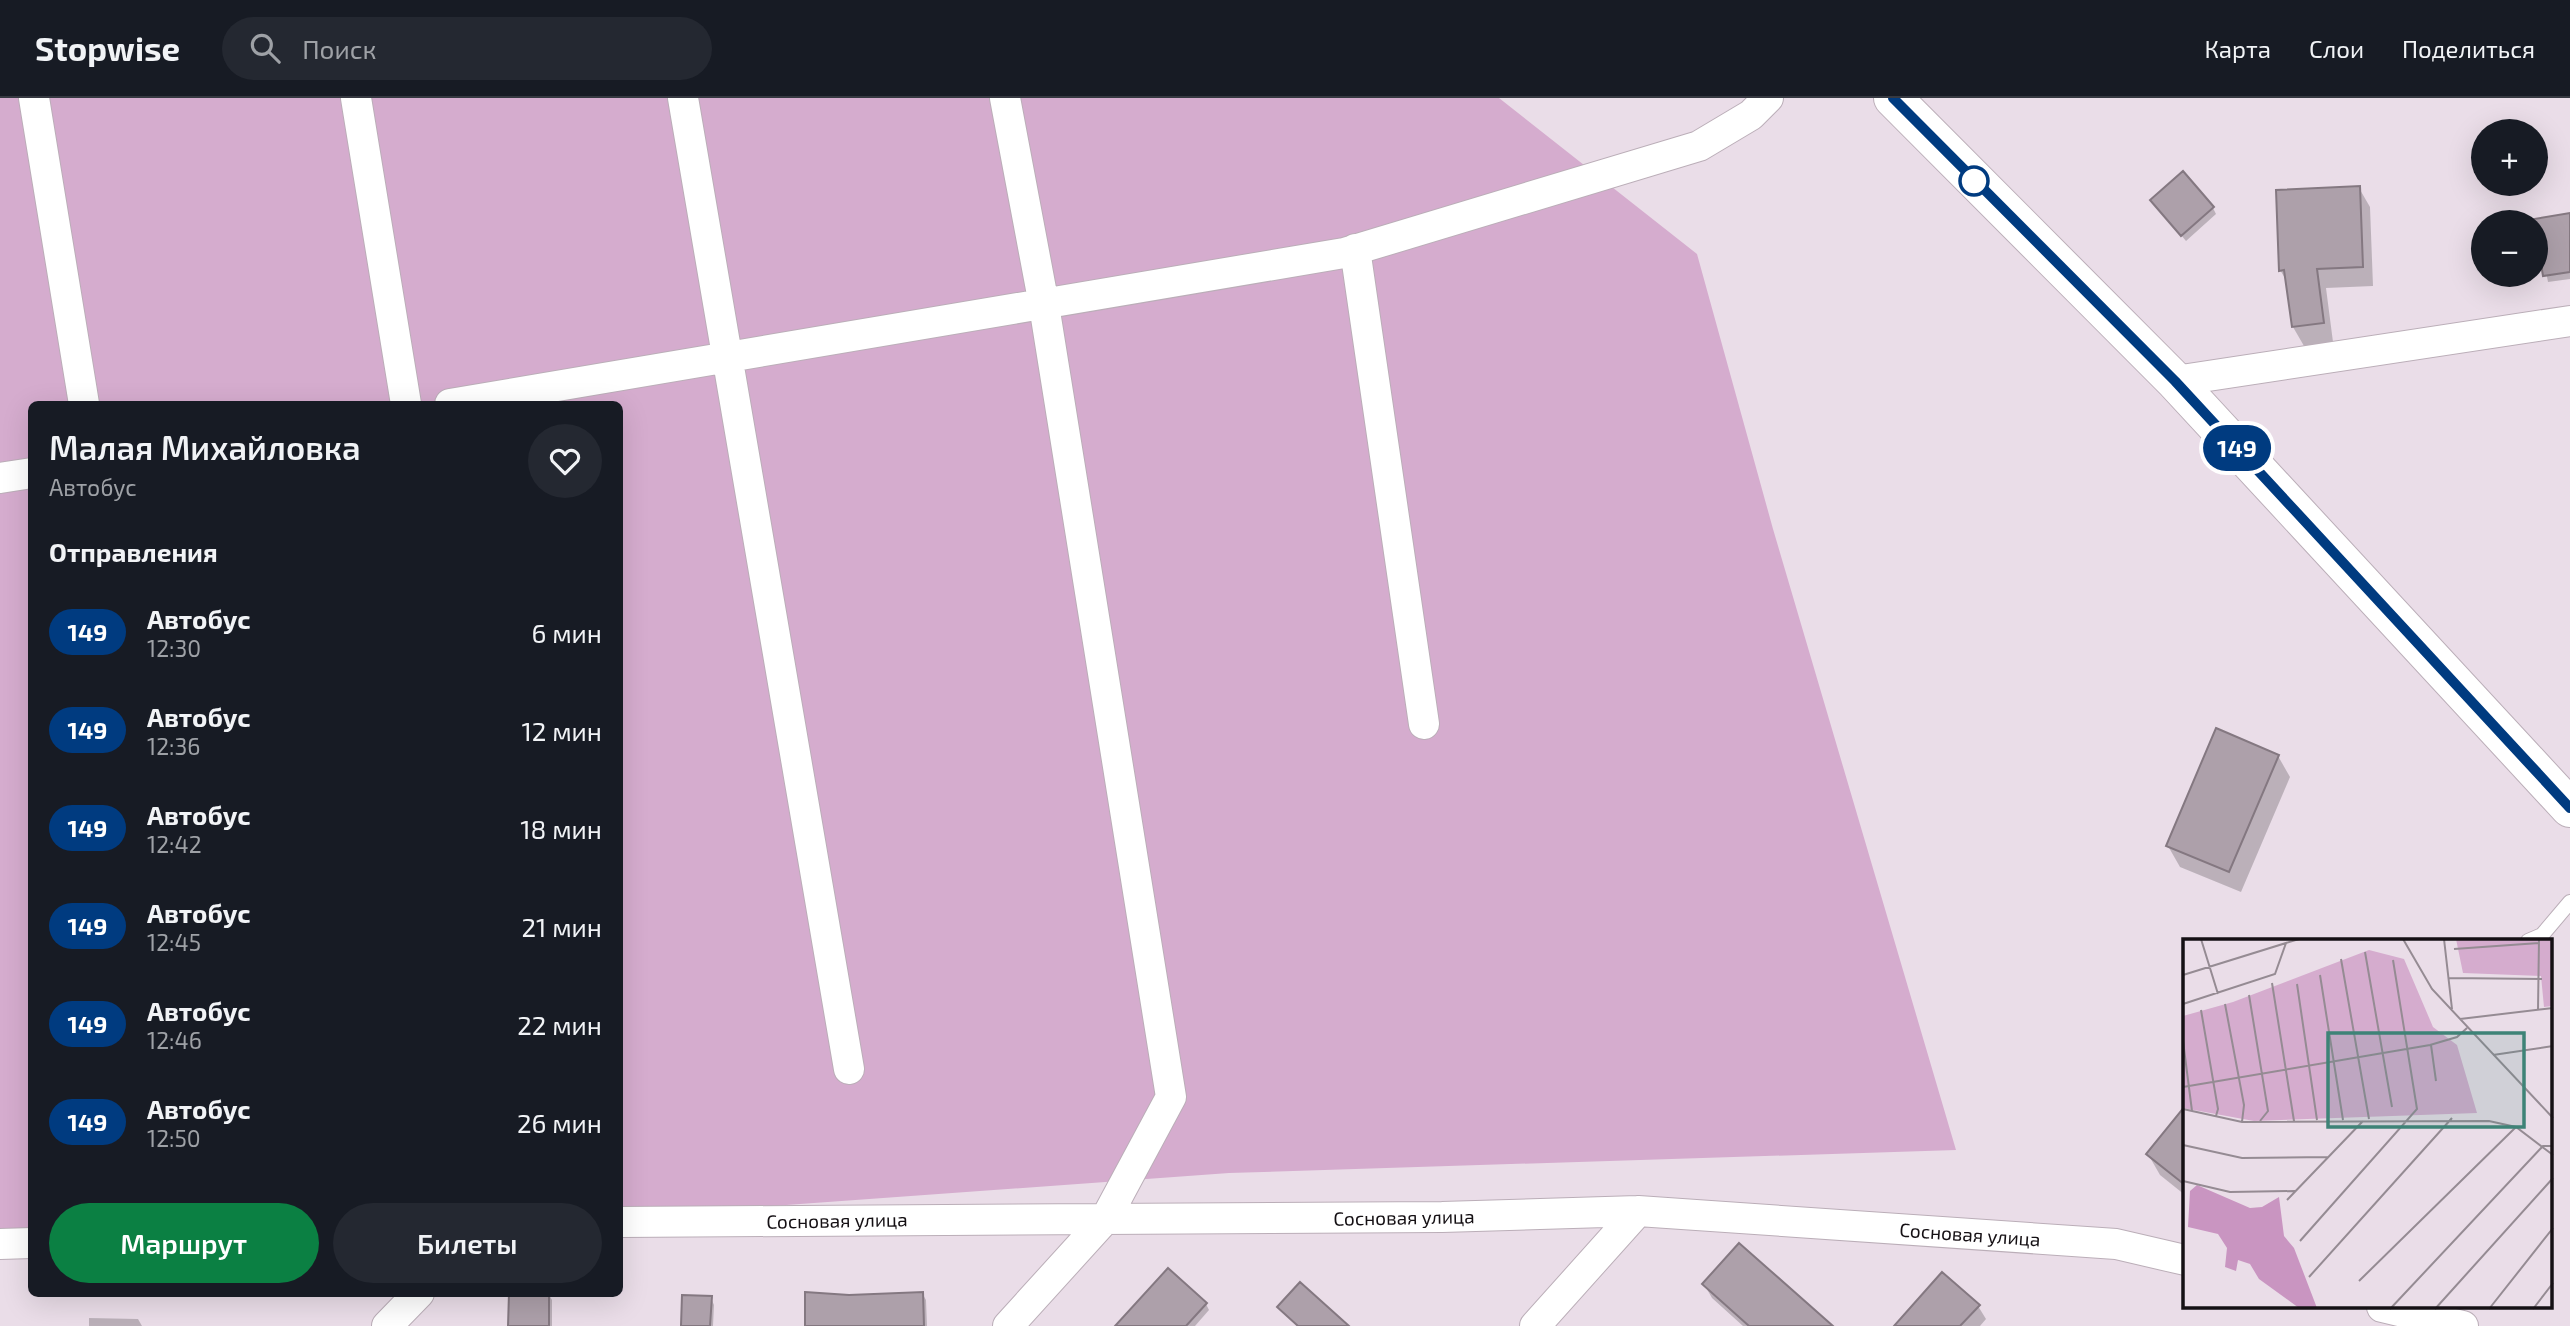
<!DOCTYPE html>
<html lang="ru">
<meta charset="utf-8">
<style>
body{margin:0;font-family:"Exo 2",sans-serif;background:#242831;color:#f1f3f6;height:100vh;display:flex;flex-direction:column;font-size:26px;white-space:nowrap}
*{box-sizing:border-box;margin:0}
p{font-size:23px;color:#9ea1a6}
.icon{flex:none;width:38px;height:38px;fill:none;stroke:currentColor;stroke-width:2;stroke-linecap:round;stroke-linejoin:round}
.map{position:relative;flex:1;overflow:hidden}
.side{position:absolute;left:28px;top:303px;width:595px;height:896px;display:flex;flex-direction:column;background:#171b24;border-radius:10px;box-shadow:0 7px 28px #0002}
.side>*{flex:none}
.badge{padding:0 14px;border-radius:23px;font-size:24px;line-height:46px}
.buttons{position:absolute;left:2471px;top:21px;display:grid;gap:14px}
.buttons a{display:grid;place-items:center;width:77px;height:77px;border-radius:50%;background:#171b24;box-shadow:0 7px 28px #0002;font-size:35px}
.map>.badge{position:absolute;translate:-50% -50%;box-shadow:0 0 0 4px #fff}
h2{padding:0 21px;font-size:26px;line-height:63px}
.round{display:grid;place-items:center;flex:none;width:74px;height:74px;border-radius:37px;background:#242831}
.overview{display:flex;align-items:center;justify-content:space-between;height:119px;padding:0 21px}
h1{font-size:33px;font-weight:600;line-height:52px}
.button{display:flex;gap:14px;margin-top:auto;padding:14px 21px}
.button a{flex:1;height:80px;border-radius:42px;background:#0b8043;color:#fff;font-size:28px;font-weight:600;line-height:80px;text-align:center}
.button a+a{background:#242831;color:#f1f3f6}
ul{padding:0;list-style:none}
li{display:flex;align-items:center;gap:21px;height:98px;padding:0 21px}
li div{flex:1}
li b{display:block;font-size:26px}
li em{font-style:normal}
li .badge{min-width:77px;font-weight:700;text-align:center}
header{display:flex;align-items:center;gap:42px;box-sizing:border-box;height:98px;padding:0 35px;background:#171b24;border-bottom:2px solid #363941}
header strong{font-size:33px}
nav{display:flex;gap:38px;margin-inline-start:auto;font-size:24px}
.search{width:490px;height:63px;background:#242831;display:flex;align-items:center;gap:18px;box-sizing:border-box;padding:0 24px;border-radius:38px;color:#9ea1a6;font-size:26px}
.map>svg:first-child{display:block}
</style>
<header>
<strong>Stopwise</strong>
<div class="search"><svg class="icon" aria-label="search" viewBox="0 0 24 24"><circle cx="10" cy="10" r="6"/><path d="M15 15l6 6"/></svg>Поиск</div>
<nav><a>Карта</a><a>Слои</a><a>Поделиться</a></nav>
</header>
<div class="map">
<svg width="2570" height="1228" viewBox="0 0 2570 1228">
<rect width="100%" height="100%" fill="#eadde8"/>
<path fill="#d5acce" d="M0,0H1499L1697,156L1773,431L1956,1052L1229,1075L620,1119V306H32V1135L0,1136Z"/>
<path fill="#0003" d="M2359,90L2370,109L2373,188L2326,190L2333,244L2304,248L2293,229L2288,185L2280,172Z
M2152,102L2213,110L2216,116L2186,143Z
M2570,117V181L2548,184L2536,122Z
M2278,658L2290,679L2241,794L2180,769L2168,748Z
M2185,1011V1097L2160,1077L2148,1056Z
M1704,1186L1831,1228H1743L1712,1200Z
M548,1195L552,1202V1228H510Z
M922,1195L926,1202L927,1228H806L849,1198Z
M711,1200L714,1207L713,1228H682Z
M1206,1206L1209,1212L1195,1228H1117Z
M1978,1208L1986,1221L1980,1228H1896Z
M89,1220L138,1221L142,1228H89Z"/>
<path fill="#ada0aa" stroke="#847881" stroke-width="2" d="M2183,73L2214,109L2181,138L2150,102Z
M2360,88L2363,169L2317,171L2324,225L2292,229L2284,172L2279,173L2276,92Z
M2570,115V174L2543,178L2534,121Z
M2216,630L2279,657L2229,774L2166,748Z
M2185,1008V1087L2146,1056Z
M1739,1145L1833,1228H1749L1702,1186Z
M1168,1170L1207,1205L1186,1228H1115Z
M1942,1174L1980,1207L1960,1228H1894Z
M1300,1184L1349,1228H1298L1277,1209Z
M805,1194L849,1197L923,1194L924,1228H805Z
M509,1195H549V1228H508Z
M682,1197L712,1198L710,1228H681Z"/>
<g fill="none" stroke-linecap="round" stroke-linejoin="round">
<g stroke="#bbaeb8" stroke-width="16">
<path id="lane" d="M2528,843L2542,837L2570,804"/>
</g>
<g stroke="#bbaeb8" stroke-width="32">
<path id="street" d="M34,0L84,306
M356,0L406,306
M683,0L849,971
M1005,0L1044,207L1171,999L1106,1120L1008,1228
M1355,151L1424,626
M2175,283L2570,223
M450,306L1344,155L1699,48L1751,17L1768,0
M0,380L32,375
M620,1124L1442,1119L1638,1113L2116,1146L2185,1162
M0,1146L32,1145
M2382,1209L2463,1228
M387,1228L419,1195
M1535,1228L1638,1113"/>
</g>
<g stroke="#bbaeb8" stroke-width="40">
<path id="secondary" d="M1893,0L2175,283L2570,710"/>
</g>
<use href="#lane" stroke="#fff" stroke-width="14"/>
<use href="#street" stroke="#fff" stroke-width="30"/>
<use href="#secondary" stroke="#fff" stroke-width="38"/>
</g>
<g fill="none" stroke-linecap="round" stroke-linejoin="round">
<g stroke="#fff" stroke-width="16">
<path id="line" d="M1893,0L2175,283L2570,710"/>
</g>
<use href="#line" stroke="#003b80" stroke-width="10"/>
</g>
<circle fill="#fff" stroke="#003b80" stroke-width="3.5" cx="1974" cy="83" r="14"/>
<g text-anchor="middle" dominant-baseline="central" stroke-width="5" stroke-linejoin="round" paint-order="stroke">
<g font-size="19" fill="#151014" stroke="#fff">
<text transform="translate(1404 1119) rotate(-1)">Сосновая улица</text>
<text transform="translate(837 1122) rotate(-1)">Сосновая улица</text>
<text transform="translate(1970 1136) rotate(4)">Сосновая улица</text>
</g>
</g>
<g transform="translate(2183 841)">
<rect width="369" height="369" fill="#eadde8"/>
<path d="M273,0H369V67L361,68L358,37L280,34ZM186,11L221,20L250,88L274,106L294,174L71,182L0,169V77L50,63Z" fill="#d5acce"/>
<path d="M14,246L67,269L79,268L96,258L101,297L111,309L134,369H116L76,340L67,325L55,321L53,332L42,328L44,309L35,295L5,288L7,252Z" fill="#c995c1"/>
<path fill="none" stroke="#958b93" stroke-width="2" d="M18,0L35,55M220,0L249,50L370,179M261,0L269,70M271,10L356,4M182,13L209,168M158,20L186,180M0,36L116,0M137,36L160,181M266,39L359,40M89,44L111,182M114,45L134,181M66,56L85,172L77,182M0,65L92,35L103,4M42,65L61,166L59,183M18,71L35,170L33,177M355,71L356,0M277,80L370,69M0,102L9,172M248,106L253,142M310,116L370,107M0,148L247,106L274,98L284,89M0,170L59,183L306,182L333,188L370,216M0,206L59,219L145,218M0,242L47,253L112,252M104,261L180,182M117,302L234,170L210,21M126,338L269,179M176,342L333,188M207,370L360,207H370M252,370L370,239M306,370L370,289M350,370L370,344"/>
<path fill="#3e8377" fill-opacity="0.15" stroke="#3e8377" stroke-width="3.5" d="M145,94H341V188H145Z"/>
<rect width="369" height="369" fill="none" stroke="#151014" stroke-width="3.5"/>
</g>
</svg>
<div class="buttons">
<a>+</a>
<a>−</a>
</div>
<b class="badge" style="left:2237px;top:350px;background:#003b80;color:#fff">149</b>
<section class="side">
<div class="overview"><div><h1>Малая Михайловка</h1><p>Автобус</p></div><a class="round"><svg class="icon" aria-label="heart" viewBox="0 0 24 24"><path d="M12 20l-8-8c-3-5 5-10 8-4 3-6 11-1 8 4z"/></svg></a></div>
<h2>Отправления</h2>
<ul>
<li><span class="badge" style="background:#003b80;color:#fff">149</span><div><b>Автобус</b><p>12:30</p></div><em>6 мин</em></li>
<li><span class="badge" style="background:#003b80;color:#fff">149</span><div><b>Автобус</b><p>12:36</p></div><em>12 мин</em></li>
<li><span class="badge" style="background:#003b80;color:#fff">149</span><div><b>Автобус</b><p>12:42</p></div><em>18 мин</em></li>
<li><span class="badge" style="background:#003b80;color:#fff">149</span><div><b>Автобус</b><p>12:45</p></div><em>21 мин</em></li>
<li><span class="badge" style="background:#003b80;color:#fff">149</span><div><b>Автобус</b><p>12:46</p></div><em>22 мин</em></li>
<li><span class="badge" style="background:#003b80;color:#fff">149</span><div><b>Автобус</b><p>12:50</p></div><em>26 мин</em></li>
</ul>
<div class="button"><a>Маршрут</a><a>Билеты</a></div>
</section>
</div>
